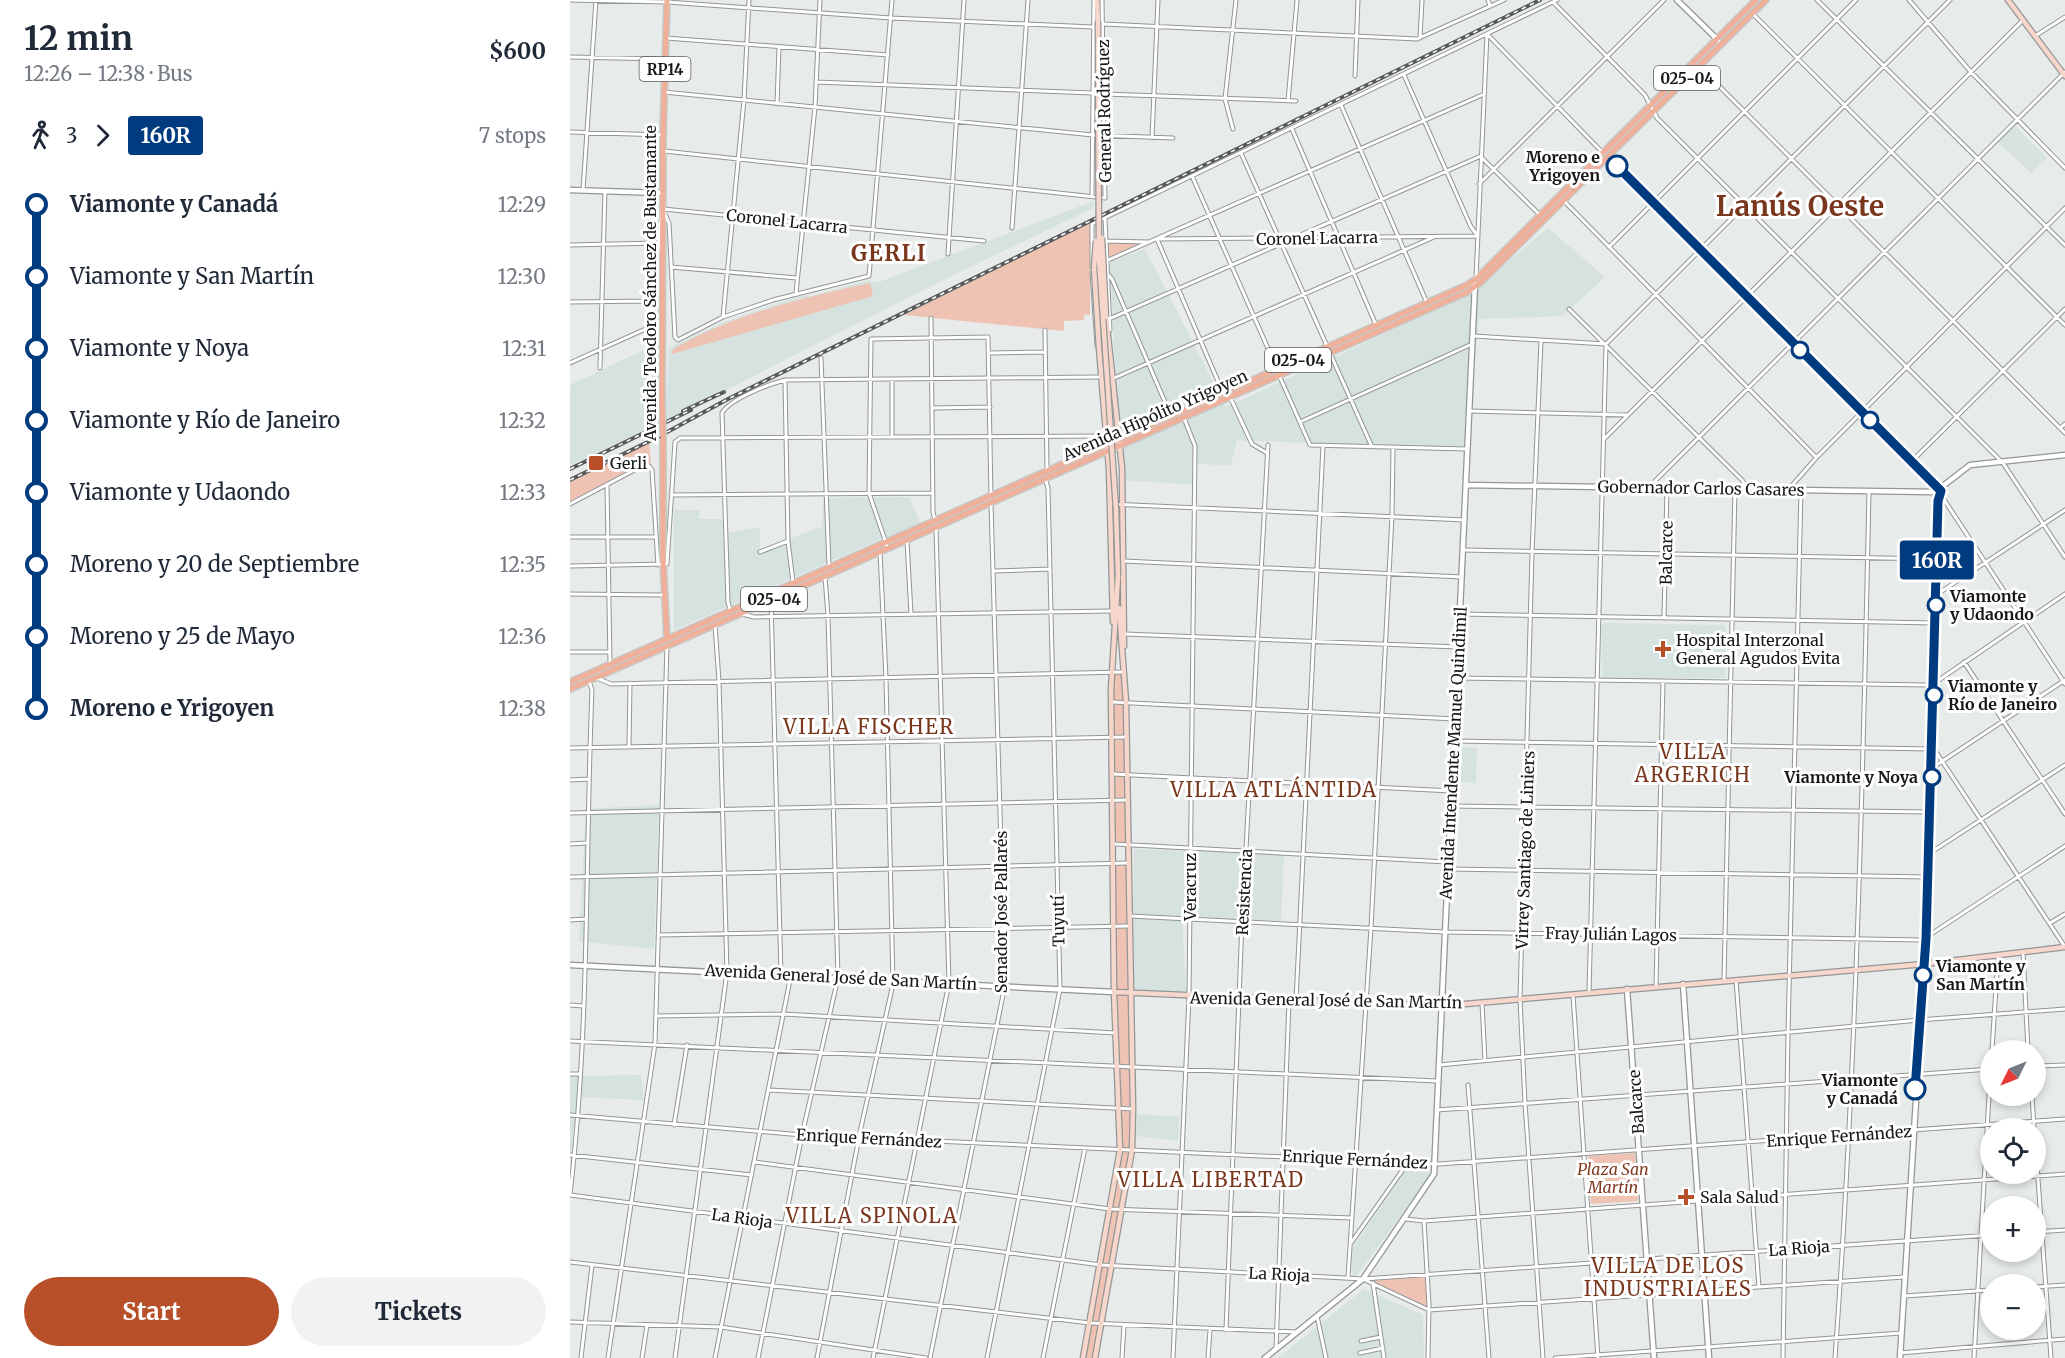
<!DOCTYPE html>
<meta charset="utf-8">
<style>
body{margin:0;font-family:Merriweather,serif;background:#f2f2f3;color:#1f2937;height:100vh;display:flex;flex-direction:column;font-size:22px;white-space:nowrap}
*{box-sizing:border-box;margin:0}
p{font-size:20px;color:#747a83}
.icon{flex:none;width:33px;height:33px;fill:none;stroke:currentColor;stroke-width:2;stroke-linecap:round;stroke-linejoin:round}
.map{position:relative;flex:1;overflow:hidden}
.panel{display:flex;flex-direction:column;background:#fff;width:570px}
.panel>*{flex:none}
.badge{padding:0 12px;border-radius:4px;font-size:21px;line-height:39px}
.needle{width:39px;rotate:227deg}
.buttons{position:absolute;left:1410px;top:1040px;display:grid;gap:12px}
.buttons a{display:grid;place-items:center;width:66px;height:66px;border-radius:50%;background:#fff;box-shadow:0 3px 9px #0003;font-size:30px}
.map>.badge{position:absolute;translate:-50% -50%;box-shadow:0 0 0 3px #fff}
.legs{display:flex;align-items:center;gap:9px;height:66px;padding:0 24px;font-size:20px}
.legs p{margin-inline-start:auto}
.headline{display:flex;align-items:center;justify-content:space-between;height:102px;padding:0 24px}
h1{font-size:33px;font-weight:700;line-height:45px}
.action{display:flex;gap:12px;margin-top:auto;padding:12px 24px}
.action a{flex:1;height:69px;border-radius:36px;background:#b75028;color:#fff;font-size:24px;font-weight:700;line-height:69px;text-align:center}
.action a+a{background:#f2f2f3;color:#1f2937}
ul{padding:0 24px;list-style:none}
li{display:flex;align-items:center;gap:21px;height:72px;font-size:22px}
li i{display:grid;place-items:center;width:9px;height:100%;margin:0 8px;background:currentColor}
li i::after{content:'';width:15px;height:15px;margin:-8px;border:4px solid;border-radius:50%;background:#fff}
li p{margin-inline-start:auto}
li:first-child i{background:linear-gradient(#0000 50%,currentColor 0)}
li:last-child i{background:linear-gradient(currentColor 50%,#0000 0)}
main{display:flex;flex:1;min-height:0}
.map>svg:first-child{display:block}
</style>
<main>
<section class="panel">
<div class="headline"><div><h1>12 min</h1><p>12:26 – 12:38 · Bus</p></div><b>$600</b></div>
<div class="legs"><svg class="icon" aria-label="walk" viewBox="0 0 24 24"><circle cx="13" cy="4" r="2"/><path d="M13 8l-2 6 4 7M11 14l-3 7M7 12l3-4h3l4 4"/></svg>3<svg class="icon" aria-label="forward" viewBox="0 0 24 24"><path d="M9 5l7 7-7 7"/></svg><b class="badge" style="background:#003b80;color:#fff">160R</b><p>7 stops</p></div>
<ul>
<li><i style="color:#003b80"></i><b>Viamonte y Canadá</b><p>12:29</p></li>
<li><i style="color:#003b80"></i><span>Viamonte y San Martín</span><p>12:30</p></li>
<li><i style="color:#003b80"></i><span>Viamonte y Noya</span><p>12:31</p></li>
<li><i style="color:#003b80"></i><span>Viamonte y Río de Janeiro</span><p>12:32</p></li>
<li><i style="color:#003b80"></i><span>Viamonte y Udaondo</span><p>12:33</p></li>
<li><i style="color:#003b80"></i><span>Moreno y 20 de Septiembre</span><p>12:35</p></li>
<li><i style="color:#003b80"></i><span>Moreno y 25 de Mayo</span><p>12:36</p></li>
<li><i style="color:#003b80"></i><b>Moreno e Yrigoyen</b><p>12:38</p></li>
</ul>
<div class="action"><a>Start</a><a>Tickets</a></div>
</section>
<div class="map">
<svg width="1495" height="1358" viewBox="0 0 1495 1358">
<rect width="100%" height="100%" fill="#e7ebea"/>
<path fill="#d5e2e0" d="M1445,126L1477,158L1461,173L1428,142Z
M524,201L523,208L367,283L95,421L99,348L151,323L230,296H242L296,281L309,282Z
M978,228L1035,277L993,316L909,319L895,450L667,440L661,465L624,464L626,485L550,480L540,262L575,249L656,407L896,296Z
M88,343V424L0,465V385Z
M339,497L351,525L313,538L104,630V510H130L129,519H154V534L190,527V549L252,527L253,498Z
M1034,623L1154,625L1156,628L1155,678H1032L1031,626Z
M891,747L907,748L906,783L889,782Z
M89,805L84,949L9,941L16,809Z
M564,849L714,853L711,921L612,916L616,991H563Z
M71,1075L74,1100L7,1097L0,1166V1076Z
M567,1114L609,1117L608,1141L566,1136Z
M840,1164L859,1166V1177L783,1281L781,1250Z
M794,1289L853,1315L854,1358H708Z"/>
<path fill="#efc3b3" d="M520,223V315L514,314V320L494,321V331L334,315Z
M538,243H570L571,244L539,257Z
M300,283L303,296L102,354L103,349C164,314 232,298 300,283Z
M79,443L81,462L0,502V482Z
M555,672L558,845L544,844L543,673Z
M558,863L562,1150L525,1358H513L550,1150L545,1028L544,864Z
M1065,1153L1068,1201L1021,1204L1018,1156Z
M858,1276L859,1310L793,1279Z"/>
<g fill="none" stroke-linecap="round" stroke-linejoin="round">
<g stroke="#929695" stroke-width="5">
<path id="minor" d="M0,0L97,2L321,18L523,27
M918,0L920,6
M1247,0L1495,245
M1339,0L1401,72L1495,168
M983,2L1075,95L1087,118L1433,463L1495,557
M1182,13L1495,325
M534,24L847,39L934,0
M917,34L1033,153
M1465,36L1495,17
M96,38L318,55
M850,38L852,0
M0,57L94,59
M1130,67L1495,433
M834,75L901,227L908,236
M785,76L788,0
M246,82L522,93
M94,92L523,135L603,138
M535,94L726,101
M718,101L727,0
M207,104L209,47
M771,105L857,303
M663,129L655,99L666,0
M722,129L806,325
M0,132L93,135
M582,138L588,0
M94,151L535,198L532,0
M671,153L757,346
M911,157L969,214
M1038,158L1368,488
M622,176L707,369
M909,184L1094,0
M13,190L26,0
M522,196L524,0
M994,201L1246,457
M93,209L414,241
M93,210L99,223L105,337L108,340L153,317L203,300L299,276L322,0
M535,218L540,330
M442,228L458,0
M587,239L908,236
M587,239L653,393
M536,241L578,242
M0,245L88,243
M1039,247L1286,0
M378,254L394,0
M536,261L912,95
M101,267L227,278
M522,267V224L987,0
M536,272L542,279L601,416
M522,273L527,345
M906,278L917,34
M226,293L245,107L250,0
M0,302L82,301
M999,309L1172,480L1177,488
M153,317L174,100L179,0
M361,318L363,512L365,520
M539,319L911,156
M475,330L477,470
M904,336L1036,344L1380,0
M971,341L962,553L950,999L955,1103L973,1358
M420,353L475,352
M760,353L802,447
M251,358L259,566
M0,363L80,327L92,210
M30,368L35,191
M709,375L740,445L897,449
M542,379L864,237
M322,380V435
M215,381L218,541L223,582
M660,397L682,444L697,453
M363,408L420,407
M900,411L1057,415
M730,422L902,344
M1490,428L1495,424
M1034,439L1453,20
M1342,461L1495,309
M37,485L40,663
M1083,488L1085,481L1495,72
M1218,490L1247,457L1495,208
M101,495L363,493
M1371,495L1495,684
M0,504L74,465L79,466L82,470L88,565
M540,504L895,520
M0,537H86
M337,541L341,614
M318,549L299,493L301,339L418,337L421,497
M893,550L1365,559
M190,552L218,541
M554,561L892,577
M0,566L97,564L105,442L110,438L535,436
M424,571L479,569
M0,594L94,595
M1366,595L1495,510
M201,601L211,974
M160,610L158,602L152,413C160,399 199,384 215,380L531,377
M172,614L184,617L542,611
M890,614L1365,623
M1094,618L1097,488
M555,634L888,647
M0,652H39
M1394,662L1495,814
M27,678L41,684L553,672
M887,678L1358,685L1363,684L1495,594
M542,702L885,719
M884,741L1364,749L1495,947
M59,746L60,683
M0,748L556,737
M1362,768L1495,680
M543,774L882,791
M0,780L18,779
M881,806L1359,812
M0,813L557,800
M0,844L16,843
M544,844L877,862
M1360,853L1495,765
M879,869L1358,877
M0,877L558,863
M560,916L874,932L1352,940L1495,846
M0,920L15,919
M1480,923L1495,914
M89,935L560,926
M1453,952L1458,1050
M1166,980L1189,1287
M1154,981L1165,489
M1086,986L1093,682
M1019,993L1036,344
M1003,995L1028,1358
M726,1001L753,446
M912,1003L915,1061
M0,1005L13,1006
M86,1016L213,1014L545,1033
M0,1041L867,1081
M1422,1050L1428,956
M869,1065L1349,1020L1495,1009
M1466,1066L1495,1065
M0,1074H9
M898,1085L919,1358
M199,1090L563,1109
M1462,1095L1464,1128
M867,1110L1420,1069
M0,1115L232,1135L869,1164L1495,1119
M104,1125L117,1045
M1466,1151L1481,1358
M0,1155L182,1175
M185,1162L540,1209L782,1218
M0,1194C20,1027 15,858 22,690L19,681
M0,1195L531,1265L793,1279L1420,1235
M836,1219L854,1221L1495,1174
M854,1221L859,1305L858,1358
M1466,1232L1495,1230
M781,1243L839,1161
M0,1262L520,1323L726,1332
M778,1277L801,928L822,516L823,448
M795,1280L859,1310L1334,1277
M803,1283L814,1358
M1466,1287L1495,1285
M1335,1296L1420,1290
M747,1316L756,1358
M0,1322L151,1327L356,1358
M656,1330L672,922L698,445
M791,1341L811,1337
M706,1348L719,1001
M790,1353L813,1348
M1330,1353L1495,1339
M11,1358L22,1265
M38,1358L85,1044L97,646
M72,1358L77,1325
M105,1358L157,972L149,681L145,625
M145,1358L221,975
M188,1358L232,1135L268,978L258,616L255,577
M247,1358L290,1132L323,984L316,678L310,552
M303,1358L379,983L366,528
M360,1358L435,985L421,503
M417,1358L490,989L478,488L475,478
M473,1358L515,1148
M552,1358L554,1325
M603,1358L619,996L625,446L614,418
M638,1358L640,1330
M985,1358L1331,1333
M1213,1358L1218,1033L1231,490
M1265,1358C1286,1070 1293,781 1299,491
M1404,1358L1420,1078"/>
</g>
<g stroke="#929695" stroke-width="7">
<path id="tertiary" d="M1107,0L1148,40
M0,190L92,193
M896,485L1365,492
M1369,489L1400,465L1495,455
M0,965L544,992
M1113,984L1139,1358
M1057,989L1084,1358
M695,1358L793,1279L864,1174L905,284
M1330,1358L1356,939L1368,501L1371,492L1369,489"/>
</g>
<g stroke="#929695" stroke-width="7">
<path id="secondary" d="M527,0L528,21
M1438,0L1495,76
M536,317L552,468L554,646
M529,348L539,469L543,622
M544,992L872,1006L1354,964L1495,947
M513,1358L550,1150L544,992L541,689L548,576
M525,1358L562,1150L563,1109L556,702L549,608"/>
</g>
<g stroke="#c7c8c7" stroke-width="8">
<path id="primary" d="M92,402L93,135L97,0
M93,436V560L97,639
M0,682L895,286L906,279L1186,0
M0,689L897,292L911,282L1196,0"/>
</g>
<use href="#minor" stroke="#fff" stroke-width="3"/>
<use href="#tertiary" stroke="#fff" stroke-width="4.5"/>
<use href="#secondary" stroke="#f7d7cc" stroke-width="4.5"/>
<use href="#primary" stroke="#efaf98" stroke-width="5"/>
<g stroke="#575a59" stroke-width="4">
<path id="rail" d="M113,411L154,392
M0,469L121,410
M0,480L88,437L158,399L970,0"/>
</g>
<use href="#rail" stroke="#fff" stroke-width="1.5" stroke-dasharray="4.5" stroke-linecap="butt"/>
<g stroke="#929695" stroke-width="7" stroke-linecap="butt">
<path id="secondary-bridge" d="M528,21L529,259L546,509L548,576
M532,238L536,317
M526,241L524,268L529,348"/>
</g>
<g stroke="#c7c8c7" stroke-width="8" stroke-linecap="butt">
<path id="primary-bridge" d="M92,402L93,436"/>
</g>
<use href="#secondary-bridge" stroke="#f7d7cc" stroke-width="4.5"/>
<use href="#primary-bridge" stroke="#efaf98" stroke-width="5"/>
</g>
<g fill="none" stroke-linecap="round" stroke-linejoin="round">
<g stroke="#fff" stroke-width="14">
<path id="line-1" d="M1047,166L1371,491L1368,501L1356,939L1345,1089"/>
</g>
<use href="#line-1" stroke="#003b80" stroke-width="9"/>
</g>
<g fill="#fff" stroke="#003b80" stroke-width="3">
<circle cx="1047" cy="166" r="10"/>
<circle cx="1230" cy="350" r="8"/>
<circle cx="1300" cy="420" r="8"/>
<circle cx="1366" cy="605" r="8"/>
<circle cx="1364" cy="695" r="8"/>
<circle cx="1362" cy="777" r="8"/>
<circle cx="1353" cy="975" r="8"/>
<circle cx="1345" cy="1089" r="10"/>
</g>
<g fill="#b75028" stroke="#fff" stroke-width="2">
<rect x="18" y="455" width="16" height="16" rx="3"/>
<path d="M1090 640h6v6h6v6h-6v6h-6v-6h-6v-6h6z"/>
<path d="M1113 1188h6v6h6v6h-6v6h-6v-6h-6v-6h6z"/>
</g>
<g text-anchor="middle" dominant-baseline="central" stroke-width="6" stroke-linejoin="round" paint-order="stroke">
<g fill="#fff" stroke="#5c5d5d" stroke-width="1.5">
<rect x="69.5" y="57" width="51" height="24" rx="4.5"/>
<rect x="1084" y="66" width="66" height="24" rx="4.5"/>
<rect x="695" y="348" width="66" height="24" rx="4.5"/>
<rect x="171" y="587" width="66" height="24" rx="4.5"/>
</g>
<g font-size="15" font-weight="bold" fill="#161817">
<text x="95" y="69">RP14</text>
<text x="1117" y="78">025-04</text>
<text x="728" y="360">025-04</text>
<text x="204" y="599">025-04</text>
</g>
<g font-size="16" fill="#161817" stroke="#fff">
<text transform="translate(534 111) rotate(-91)">General Rodríguez</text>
<text transform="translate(217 221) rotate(6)">Coronel Lacarra</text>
<text transform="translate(747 238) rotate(-1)">Coronel Lacarra</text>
<text transform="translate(80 283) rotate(-90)">Avenida Teodoro Sánchez de Bustamante</text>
<text transform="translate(585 415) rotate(-24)">Avenida Hipólito Yrigoyen</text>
<text transform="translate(1131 488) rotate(1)">Gobernador Carlos Casares</text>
<text transform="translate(1096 553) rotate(-89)">Balcarce</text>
<text transform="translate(883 753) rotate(-87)">Avenida Intendente Manuel Quindimil</text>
<text transform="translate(955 850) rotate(-88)">Virrey Santiago de Liniers</text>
<text transform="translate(620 887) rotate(-90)">Veracruz</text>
<text transform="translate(674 892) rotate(-87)">Resistencia</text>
<text transform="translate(431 912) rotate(-90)">Senador José Pallarés</text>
<text transform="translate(488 921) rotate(-91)">Tuyutí</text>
<text transform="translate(1041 934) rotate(1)">Fray Julián Lagos</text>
<text transform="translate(271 977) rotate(3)">Avenida General José de San Martín</text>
<text transform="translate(756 1000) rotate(1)">Avenida General José de San Martín</text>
<text transform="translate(1066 1102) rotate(-94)">Balcarce</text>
<text transform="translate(1269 1136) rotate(-4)">Enrique Fernández</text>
<text transform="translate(299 1138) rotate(3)">Enrique Fernández</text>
<text transform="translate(785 1159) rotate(3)">Enrique Fernández</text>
<text transform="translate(172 1218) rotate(8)">La Rioja</text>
<text transform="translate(1229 1248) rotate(-4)">La Rioja</text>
<text transform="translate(709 1274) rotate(3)">La Rioja</text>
</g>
<g font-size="16" font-weight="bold" fill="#161817" stroke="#fff" text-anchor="end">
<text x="1030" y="157">Moreno e<tspan x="1030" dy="18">Yrigoyen</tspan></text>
<text x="1380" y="596" text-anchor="start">Viamonte<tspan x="1380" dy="18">y Udaondo</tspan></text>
<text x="1378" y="686" text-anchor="start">Viamonte y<tspan x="1378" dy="18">Río de Janeiro</tspan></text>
<text x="1348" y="777">Viamonte y Noya</text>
<text x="1366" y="966" text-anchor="start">Viamonte y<tspan x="1366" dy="18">San Martín</tspan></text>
<text x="1328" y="1080">Viamonte<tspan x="1328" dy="18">y Canadá</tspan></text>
</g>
<g font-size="16" fill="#161817" stroke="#fff" text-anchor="start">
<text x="40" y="463">Gerli</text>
<text x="1106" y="640">Hospital Interzonal<tspan x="1106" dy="18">General Agudos Evita</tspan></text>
<text x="1130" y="1197">Sala Salud</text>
</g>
<g font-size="16" font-style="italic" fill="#803a20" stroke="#fff">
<text x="1043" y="1169">Plaza San<tspan x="1043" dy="18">Martín</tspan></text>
</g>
<g font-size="20" letter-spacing="1.5" fill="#79371e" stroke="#fff">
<text x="299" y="726">VILLA FISCHER</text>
<text x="1123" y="751">VILLA<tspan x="1123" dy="23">ARGERICH</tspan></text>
<text x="704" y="789">VILLA ATLÁNTIDA</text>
<text x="641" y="1179">VILLA LIBERTAD</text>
<text x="302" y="1215">VILLA SPINOLA</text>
<text x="1098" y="1265">VILLA DE LOS<tspan x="1098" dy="23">INDUSTRIALES</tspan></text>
</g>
<g font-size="22" font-weight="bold" letter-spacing="1.5" fill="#79371e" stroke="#fff">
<text x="319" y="253">GERLI</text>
</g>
<g font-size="28" font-weight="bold" fill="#79371e" stroke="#fff">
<text x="1230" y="206">Lanús Oeste</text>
</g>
</g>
</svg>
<div class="buttons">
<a><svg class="needle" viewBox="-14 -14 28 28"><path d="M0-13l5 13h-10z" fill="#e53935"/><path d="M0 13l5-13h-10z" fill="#747a83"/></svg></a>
<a><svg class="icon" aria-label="locate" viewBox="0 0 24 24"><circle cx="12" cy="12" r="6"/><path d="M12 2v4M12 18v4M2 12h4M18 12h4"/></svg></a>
<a>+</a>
<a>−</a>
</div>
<b class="badge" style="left:1367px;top:560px;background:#003b80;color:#fff">160R</b>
</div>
</main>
